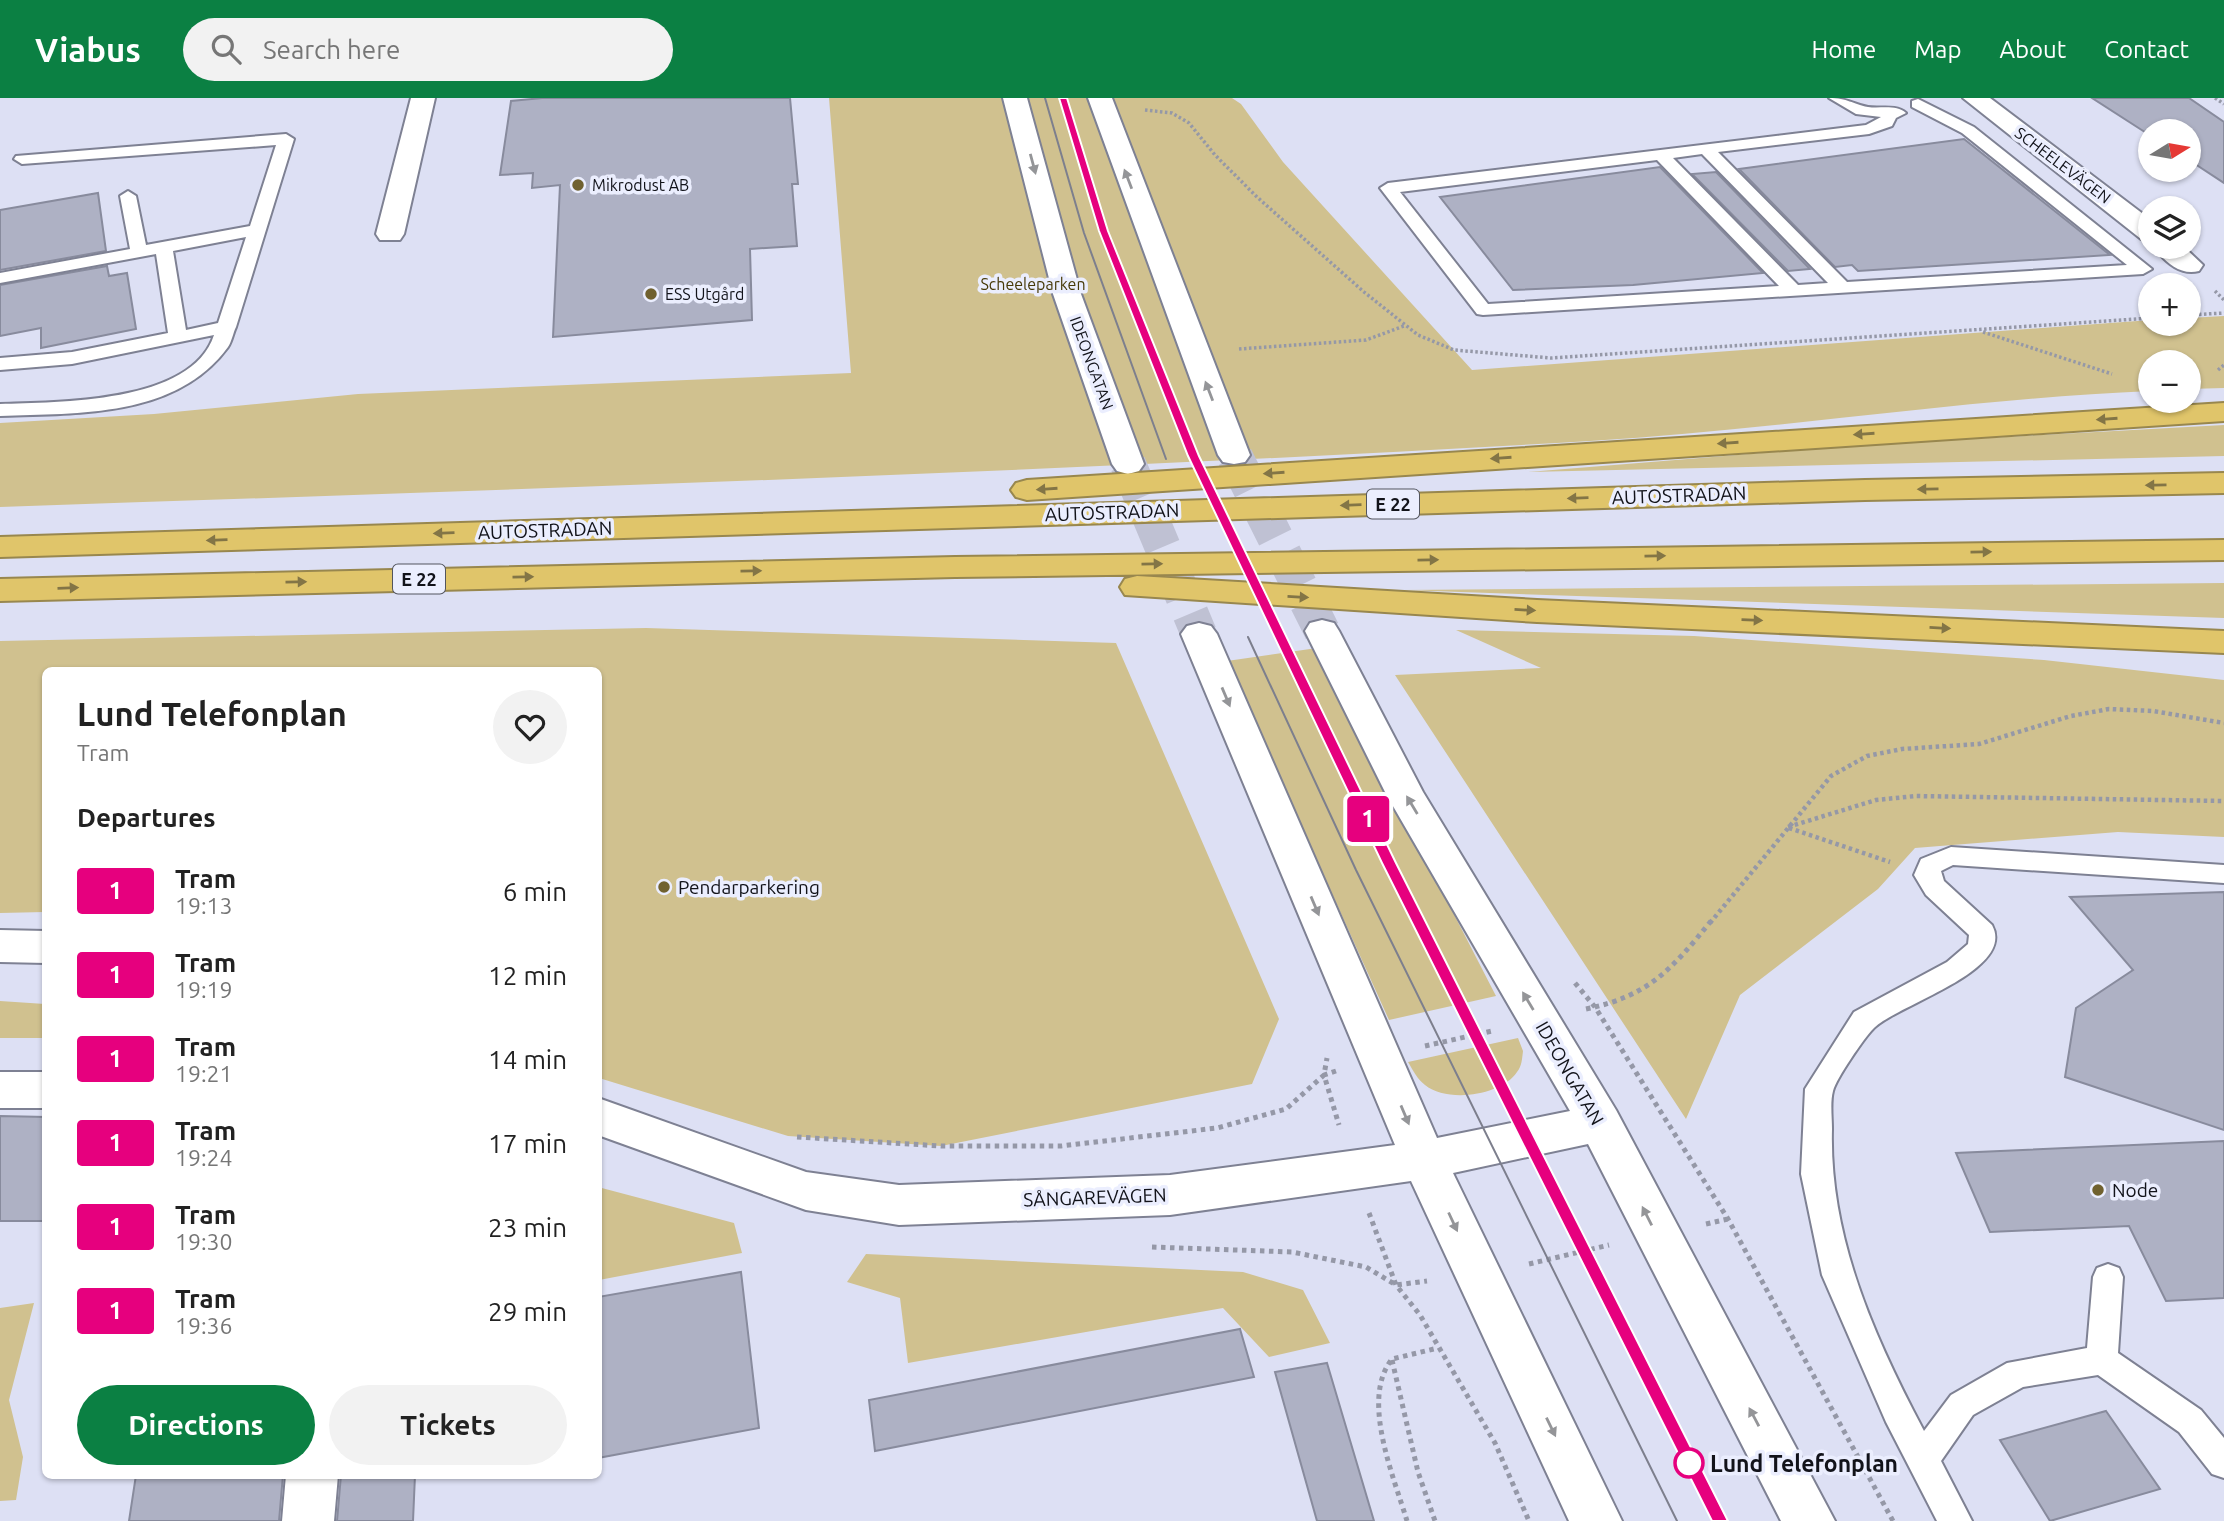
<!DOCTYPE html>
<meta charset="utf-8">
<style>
body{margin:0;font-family:Ubuntu,sans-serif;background:#f2f2f2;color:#222;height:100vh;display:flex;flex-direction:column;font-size:26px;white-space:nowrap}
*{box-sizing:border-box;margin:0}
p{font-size:23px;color:#767676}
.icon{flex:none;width:38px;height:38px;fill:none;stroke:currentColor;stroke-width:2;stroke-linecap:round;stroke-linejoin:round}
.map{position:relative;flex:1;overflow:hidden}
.panel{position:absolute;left:42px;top:569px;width:560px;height:812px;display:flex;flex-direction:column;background:#fff;border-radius:10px;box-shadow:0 2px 5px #0004}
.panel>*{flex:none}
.badge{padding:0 14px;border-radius:5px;font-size:24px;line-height:46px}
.needle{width:46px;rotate:79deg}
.fabs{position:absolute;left:2138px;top:21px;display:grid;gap:14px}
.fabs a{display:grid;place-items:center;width:63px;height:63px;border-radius:50%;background:#fff;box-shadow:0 2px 5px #0004;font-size:35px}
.map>.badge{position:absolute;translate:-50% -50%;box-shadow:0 0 0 4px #fff}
h2{padding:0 35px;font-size:26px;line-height:63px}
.round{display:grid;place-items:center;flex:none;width:74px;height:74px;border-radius:37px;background:#f2f2f2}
.headline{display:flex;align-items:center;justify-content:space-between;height:119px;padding:0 35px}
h1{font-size:33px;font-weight:600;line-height:52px}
.primary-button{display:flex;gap:14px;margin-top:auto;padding:14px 35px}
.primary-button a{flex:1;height:80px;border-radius:42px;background:#0b8043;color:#fff;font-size:28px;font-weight:600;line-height:80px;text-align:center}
.primary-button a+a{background:#f2f2f2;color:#222}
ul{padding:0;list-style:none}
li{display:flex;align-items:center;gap:21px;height:84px;padding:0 35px}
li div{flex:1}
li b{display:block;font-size:26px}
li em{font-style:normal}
li .badge{min-width:77px;font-weight:700;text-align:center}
header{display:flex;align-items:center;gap:42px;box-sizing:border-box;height:98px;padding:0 35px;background:#0b8043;color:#fff}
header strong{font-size:33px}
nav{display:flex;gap:38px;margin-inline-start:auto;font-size:24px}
.search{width:490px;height:63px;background:#f2f2f2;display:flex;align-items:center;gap:18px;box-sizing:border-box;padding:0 24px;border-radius:38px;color:#767676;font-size:26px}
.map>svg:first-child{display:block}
</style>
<header>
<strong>Viabus</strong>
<div class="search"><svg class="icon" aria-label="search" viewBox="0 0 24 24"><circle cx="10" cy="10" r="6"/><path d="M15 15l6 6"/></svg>Search here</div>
<nav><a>Home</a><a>Map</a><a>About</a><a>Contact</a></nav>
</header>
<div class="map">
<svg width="2224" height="1423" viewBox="0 0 2224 1423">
<rect width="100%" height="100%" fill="#dde0f4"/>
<path fill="#d0c18f" d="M829,0H1232L1241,6L1283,64L1472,272L2151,222V226H2189V220L2224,218V290L2189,291V264H2151V293C1963,301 1777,332 1590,343C1061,374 530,391 0,409V325L154,316L358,296L851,275Z
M2224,327V358L1528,374L1859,347Z
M2224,485V520L1403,492Z
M646,530L1116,545L1279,921L1252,986L941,1048L788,1038L599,980L598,572H46L45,814L0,815V543Z
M1456,532L1694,538L2044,562L2224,582V739L2118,734L1915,750L1878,791L1740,897L1686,1021L1395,577L1541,570Z
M1317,550L1496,898L1389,922L1227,563Z
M0,903L45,906V940H0Z
M1518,940L1523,953C1522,961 1522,968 1517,974C1501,998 1447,1005 1425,987C1417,981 1413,972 1408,964Z
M598,1089L734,1125L742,1155L599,1182Z
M866,1156L1243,1174L1303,1192L1330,1245L1269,1259L1223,1210L908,1265L900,1200L847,1184Z
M34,1205L9,1302L23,1359L16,1402L0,1403V1210Z"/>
<path fill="#aeb1c4" stroke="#888b9d" stroke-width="2" d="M542,0H790L798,86H792L797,148L750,151L752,222L553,239L560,87L532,90L533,75L500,77L511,3Z
M2092,0H2189L2224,24V85L2189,62V33H2151V38Z
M1964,41L2110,157L1858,173L1852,167L1835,169L1739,71Z
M1660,69L1763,175L1633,187L1513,192L1440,99Z
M1716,74L1810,171L1788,173L1692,76Z
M98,95L106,153L0,172V112Z
M107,168L109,178L127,175L136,231L41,250V230L0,238V187Z
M2224,794V1032L2065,979L2076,910L2133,872L2070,799Z
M0,1018L46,1019V1123H0Z
M2224,1043V1200L2166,1203L2129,1128L1990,1134L1956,1055Z
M741,1174L759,1330L598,1360V1199Z
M1240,1231L1254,1279L875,1353L869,1302Z
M1327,1265L1374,1423H1317L1275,1274Z
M2106,1313L2160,1391L2050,1423L2000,1342Z
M136,1377H283L279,1423H129Z
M341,1377H415L413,1423H337Z"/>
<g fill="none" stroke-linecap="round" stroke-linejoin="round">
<path stroke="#bfc1d3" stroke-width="28" stroke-dasharray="28 14" stroke-linecap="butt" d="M1234,357L1236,361"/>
<path stroke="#bfc1d3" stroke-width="36" stroke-dasharray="36 18" stroke-linecap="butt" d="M1235,359L1322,533
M1128,366L1199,536"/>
<g stroke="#7e8193" stroke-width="4">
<path id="service" d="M1829,0C1848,0 1852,6 1868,9C1880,11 1896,6 1906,15L1896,20L1892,28L1869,36L1718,54L1847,184L2127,167L1962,35L1912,9V3L1918,1L1974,29L2152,171L2143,176L1483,217L1477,216L1380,90L1388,85L1866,27L1881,19L1856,16ZM1702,56L1828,185L1798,187L1673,60ZM1657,62L1779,188L1488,206L1400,94Z
M286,36L294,41L236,229C233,235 232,243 228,249C176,320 79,315 0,318V306C57,304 192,306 214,237L72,266L0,272V260L72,254L168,235L156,156L0,185V175L130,151L120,98L128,93L136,98L146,147L250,128L276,47L22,66L14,61L16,58ZM246,139L218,225L186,232L173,153Z
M1951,749L2224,767V785L1953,767L1941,773L1944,783L1992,827C2017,873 1895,907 1873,931C1864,940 1836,981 1833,993C1830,1004 1832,1019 1832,1031C1829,1138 1874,1239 1924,1333L1951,1297L2007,1265L2087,1250L2093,1179L2097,1170L2108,1166L2119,1170L2123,1179L2118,1255L2201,1312L2224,1340V1380L2212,1376L2179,1334L2098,1277L2023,1289L1973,1317L1941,1363L1972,1423H1937L1886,1324L1822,1177L1801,1076L1805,991L1854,914L1947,864L1968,846L1969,837L1926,797L1914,777L1921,761Z"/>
</g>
<g stroke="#7e8193" stroke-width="4">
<path id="minor" d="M411,0H435L404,136L400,142H380L376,136Z
M1963,0H1990L2151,122V143L2141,141Z
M2154,149H2184L2203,167L2199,173C2180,178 2165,164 2154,149Z
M0,974H46V1010H0Z
M286,1377H338L334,1423H282Z"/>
</g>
<g stroke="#7e8193" stroke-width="4">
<path id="tertiary" d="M1003,0H1027L1081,196L1144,366L1139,373L1128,376L1117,373L1112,366L1053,196Z
M1088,0H1112L1250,357L1245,364L1234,366L1223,364L1218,357Z
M1322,522L1334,525L1339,533L1423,694L1616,1012L1835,1423H1781L1588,1046L1453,1075L1622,1423H1569L1411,1083L1170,1117L899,1127L806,1112L598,1037V1000L806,1074L899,1087L1170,1077L1395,1047L1181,536L1187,528L1199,525L1211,528L1217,536L1437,1040L1570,1013L1386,696L1305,533L1310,525Z
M0,832L46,833V865L0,864Z"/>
</g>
<g stroke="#98874e" stroke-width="4">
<path id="motorway" d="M2224,305V323L1027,402L1016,399L1011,392L1016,385L1027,382Z
M2224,375V395L1865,402L0,459V439L1865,382Z
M2224,442V462L955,479L0,503V481L955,459Z
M1137,478L1537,502L2224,533V555L1537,524L1125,497L1120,489L1125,481Z"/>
</g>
<path stroke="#9598a7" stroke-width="3.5" stroke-dasharray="2.5 2.5" stroke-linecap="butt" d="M2215,0L2224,6
M1145,12L1172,15L1189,25L1215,57L1257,99L1364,194L1418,237L1454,252L1551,260L2151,220
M2215,193L2224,202
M2189,217L2224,215
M1983,234L2112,276
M1239,251L1366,242L1404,228
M2218,272L2224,267"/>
<path stroke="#9598a7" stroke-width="4.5" stroke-dasharray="3.5 3.5" stroke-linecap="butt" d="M1788,729L1876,702L1916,698L2224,703
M1789,730L1890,764
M1710,825L1831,678L1867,658L1902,651L1979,646L2071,618L2109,611L2153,613L2224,625"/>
<path stroke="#9598a7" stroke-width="5" stroke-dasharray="4.5 4.5" stroke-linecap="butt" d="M1575,885L1595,909L1728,1121L1893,1423
M1586,911C1649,898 1672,871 1711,823
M1425,948L1492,933
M1336,973L1324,977L1339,1027
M797,1039L941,1048H1061L1217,1030L1286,1011L1324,977L1327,960
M1369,1115L1396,1187L1420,1217L1495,1345L1529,1423
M1706,1126L1728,1121
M1152,1149L1292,1154L1366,1169L1396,1187L1427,1183
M1529,1166L1609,1147
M1392,1262L1418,1374L1435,1423
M1407,1423C1394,1379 1360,1301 1392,1261L1438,1250"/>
<use href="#service" fill="#fff" fill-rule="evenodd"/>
<use href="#minor" fill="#fff" fill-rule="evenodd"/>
<use href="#tertiary" fill="#fff" fill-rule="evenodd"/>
<use href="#motorway" fill="#e0c56a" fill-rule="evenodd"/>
<path stroke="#7d7f8d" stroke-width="2" d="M1045,0L1084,135L1166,361
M1063,0L1104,133L1194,358
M1277,536L1719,1423
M1248,539L1356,772L1677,1423"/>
</g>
<defs><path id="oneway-solid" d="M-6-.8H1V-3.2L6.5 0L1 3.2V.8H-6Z" transform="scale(1.75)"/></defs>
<g fill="#949598">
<use href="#oneway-solid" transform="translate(1033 66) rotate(75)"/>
<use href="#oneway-solid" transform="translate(1128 81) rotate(-111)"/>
<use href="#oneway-solid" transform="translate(1209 293) rotate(-111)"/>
<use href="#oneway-solid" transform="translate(1226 599) rotate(67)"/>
<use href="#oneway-solid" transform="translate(1412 707) rotate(-121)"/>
<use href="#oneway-solid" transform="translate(1315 808) rotate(67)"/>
<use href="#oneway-solid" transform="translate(1528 903) rotate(-121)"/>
<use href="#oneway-solid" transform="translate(1405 1017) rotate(67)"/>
<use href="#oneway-solid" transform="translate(1647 1118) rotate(-117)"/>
<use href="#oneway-solid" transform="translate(1453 1124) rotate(65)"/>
<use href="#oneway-solid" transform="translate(1754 1319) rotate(-118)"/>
<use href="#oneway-solid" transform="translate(1551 1329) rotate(64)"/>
</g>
<g fill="#837546">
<use href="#oneway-solid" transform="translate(2107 321) rotate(176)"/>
<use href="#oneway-solid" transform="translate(1864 336) rotate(176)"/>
<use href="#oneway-solid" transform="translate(1728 345) rotate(176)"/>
<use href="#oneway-solid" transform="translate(1501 360) rotate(176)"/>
<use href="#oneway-solid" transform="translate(1274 375) rotate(176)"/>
<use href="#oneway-solid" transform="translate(2156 387) rotate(179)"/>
<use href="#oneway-solid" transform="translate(1047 391) rotate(176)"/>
<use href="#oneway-solid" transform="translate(1928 391) rotate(179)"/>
<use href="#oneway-solid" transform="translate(1578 400) rotate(178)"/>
<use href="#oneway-solid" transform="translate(1351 407) rotate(178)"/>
<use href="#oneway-solid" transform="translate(444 435) rotate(178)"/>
<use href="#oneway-solid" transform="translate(217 442) rotate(178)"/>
<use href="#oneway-solid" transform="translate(1981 454) rotate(-1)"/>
<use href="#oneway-solid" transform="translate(1655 458) rotate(-1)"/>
<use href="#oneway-solid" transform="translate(1428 462) rotate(-1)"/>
<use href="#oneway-solid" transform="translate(1152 466) rotate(-1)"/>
<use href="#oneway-solid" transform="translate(751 473) rotate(-1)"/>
<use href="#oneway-solid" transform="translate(523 479) rotate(-1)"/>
<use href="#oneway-solid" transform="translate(296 484) rotate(-1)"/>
<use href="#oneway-solid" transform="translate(68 490) rotate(-2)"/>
<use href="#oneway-solid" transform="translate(1298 499) rotate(3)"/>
<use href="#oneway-solid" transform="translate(1525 512) rotate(3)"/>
<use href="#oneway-solid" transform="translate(1752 522) rotate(2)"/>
<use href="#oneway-solid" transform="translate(1940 530) rotate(3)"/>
</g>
<path fill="#e6007e" stroke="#fff" stroke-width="2" d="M1059,0H1067L1108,133L1199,358L1396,765L1725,1417L1728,1423H1712L1382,765L1188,358L1099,133Z"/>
<g fill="#70612f" stroke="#ebeefe" stroke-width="2.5">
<circle cx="578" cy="87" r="7"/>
<circle cx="651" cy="196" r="7"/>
<circle cx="664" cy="789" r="7"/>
<circle cx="2098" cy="1092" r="7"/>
</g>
<circle fill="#fff" stroke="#e6007e" stroke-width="3.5" cx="1689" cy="1365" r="14"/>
<g text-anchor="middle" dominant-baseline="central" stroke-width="7" stroke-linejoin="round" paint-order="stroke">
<g font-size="16" fill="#12131a" stroke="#ebeefe">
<text transform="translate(2063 67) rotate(37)">SCHEELEVÄGEN</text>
<text transform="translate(1092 265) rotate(70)">IDEONGATAN</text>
</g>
<g font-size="16" fill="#12131a" stroke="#ebeefe" text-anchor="start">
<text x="592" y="87">Mikrodust AB</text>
<text x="665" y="196">ESS Utgård</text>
</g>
<g font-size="16" fill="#463908" stroke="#ebeefe">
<text x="1033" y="186">Scheeleparken</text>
</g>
<g fill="#ebeefe" stroke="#53555e" stroke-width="2">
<rect x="1367" y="391.5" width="52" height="29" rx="5"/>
<rect x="393" y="466.5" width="52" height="29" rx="5"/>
</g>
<g font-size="18" font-weight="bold" fill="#12131a">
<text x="1393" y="406">E 22</text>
<text x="419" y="481">E 22</text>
</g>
<g font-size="19" fill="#12131a" stroke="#ebeefe">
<text transform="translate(1679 397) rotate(-2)">AUTOSTRADAN</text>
<text transform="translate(1112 414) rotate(-2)">AUTOSTRADAN</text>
<text transform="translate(545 432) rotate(-2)">AUTOSTRADAN</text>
<text transform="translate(1570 975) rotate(60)">IDEONGATAN</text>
<text transform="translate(1095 1099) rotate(-2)">SÅNGAREVÄGEN</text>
</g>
<g font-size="19" fill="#12131a" stroke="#ebeefe" text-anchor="start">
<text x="678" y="789">Pendarparkering</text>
<text x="2112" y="1092">Node</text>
</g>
<g font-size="23" font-weight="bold" fill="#12131a" stroke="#ebeefe" text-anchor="start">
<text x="1710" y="1365">Lund Telefonplan</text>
</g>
</g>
</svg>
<div class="fabs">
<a><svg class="needle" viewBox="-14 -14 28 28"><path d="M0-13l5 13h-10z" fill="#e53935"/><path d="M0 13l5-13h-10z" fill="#767676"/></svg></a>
<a><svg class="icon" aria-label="layers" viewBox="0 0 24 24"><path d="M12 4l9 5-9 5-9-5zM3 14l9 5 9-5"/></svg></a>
<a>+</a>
<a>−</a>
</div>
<b class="badge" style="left:1368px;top:721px;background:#e6007e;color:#fff">1</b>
<section class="panel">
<div class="headline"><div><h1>Lund Telefonplan</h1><p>Tram</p></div><a class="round"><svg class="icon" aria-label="heart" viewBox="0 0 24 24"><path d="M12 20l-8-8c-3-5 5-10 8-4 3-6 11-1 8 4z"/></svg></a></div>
<h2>Departures</h2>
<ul>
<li><span class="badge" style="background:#e6007e;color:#fff">1</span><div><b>Tram</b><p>19:13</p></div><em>6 min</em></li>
<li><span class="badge" style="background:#e6007e;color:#fff">1</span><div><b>Tram</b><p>19:19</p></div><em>12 min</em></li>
<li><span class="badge" style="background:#e6007e;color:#fff">1</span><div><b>Tram</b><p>19:21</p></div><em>14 min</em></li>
<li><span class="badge" style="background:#e6007e;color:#fff">1</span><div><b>Tram</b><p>19:24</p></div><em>17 min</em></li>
<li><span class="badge" style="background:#e6007e;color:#fff">1</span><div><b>Tram</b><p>19:30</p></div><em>23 min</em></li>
<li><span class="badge" style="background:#e6007e;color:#fff">1</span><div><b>Tram</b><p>19:36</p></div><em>29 min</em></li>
</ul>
<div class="primary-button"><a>Directions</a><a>Tickets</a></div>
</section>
</div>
